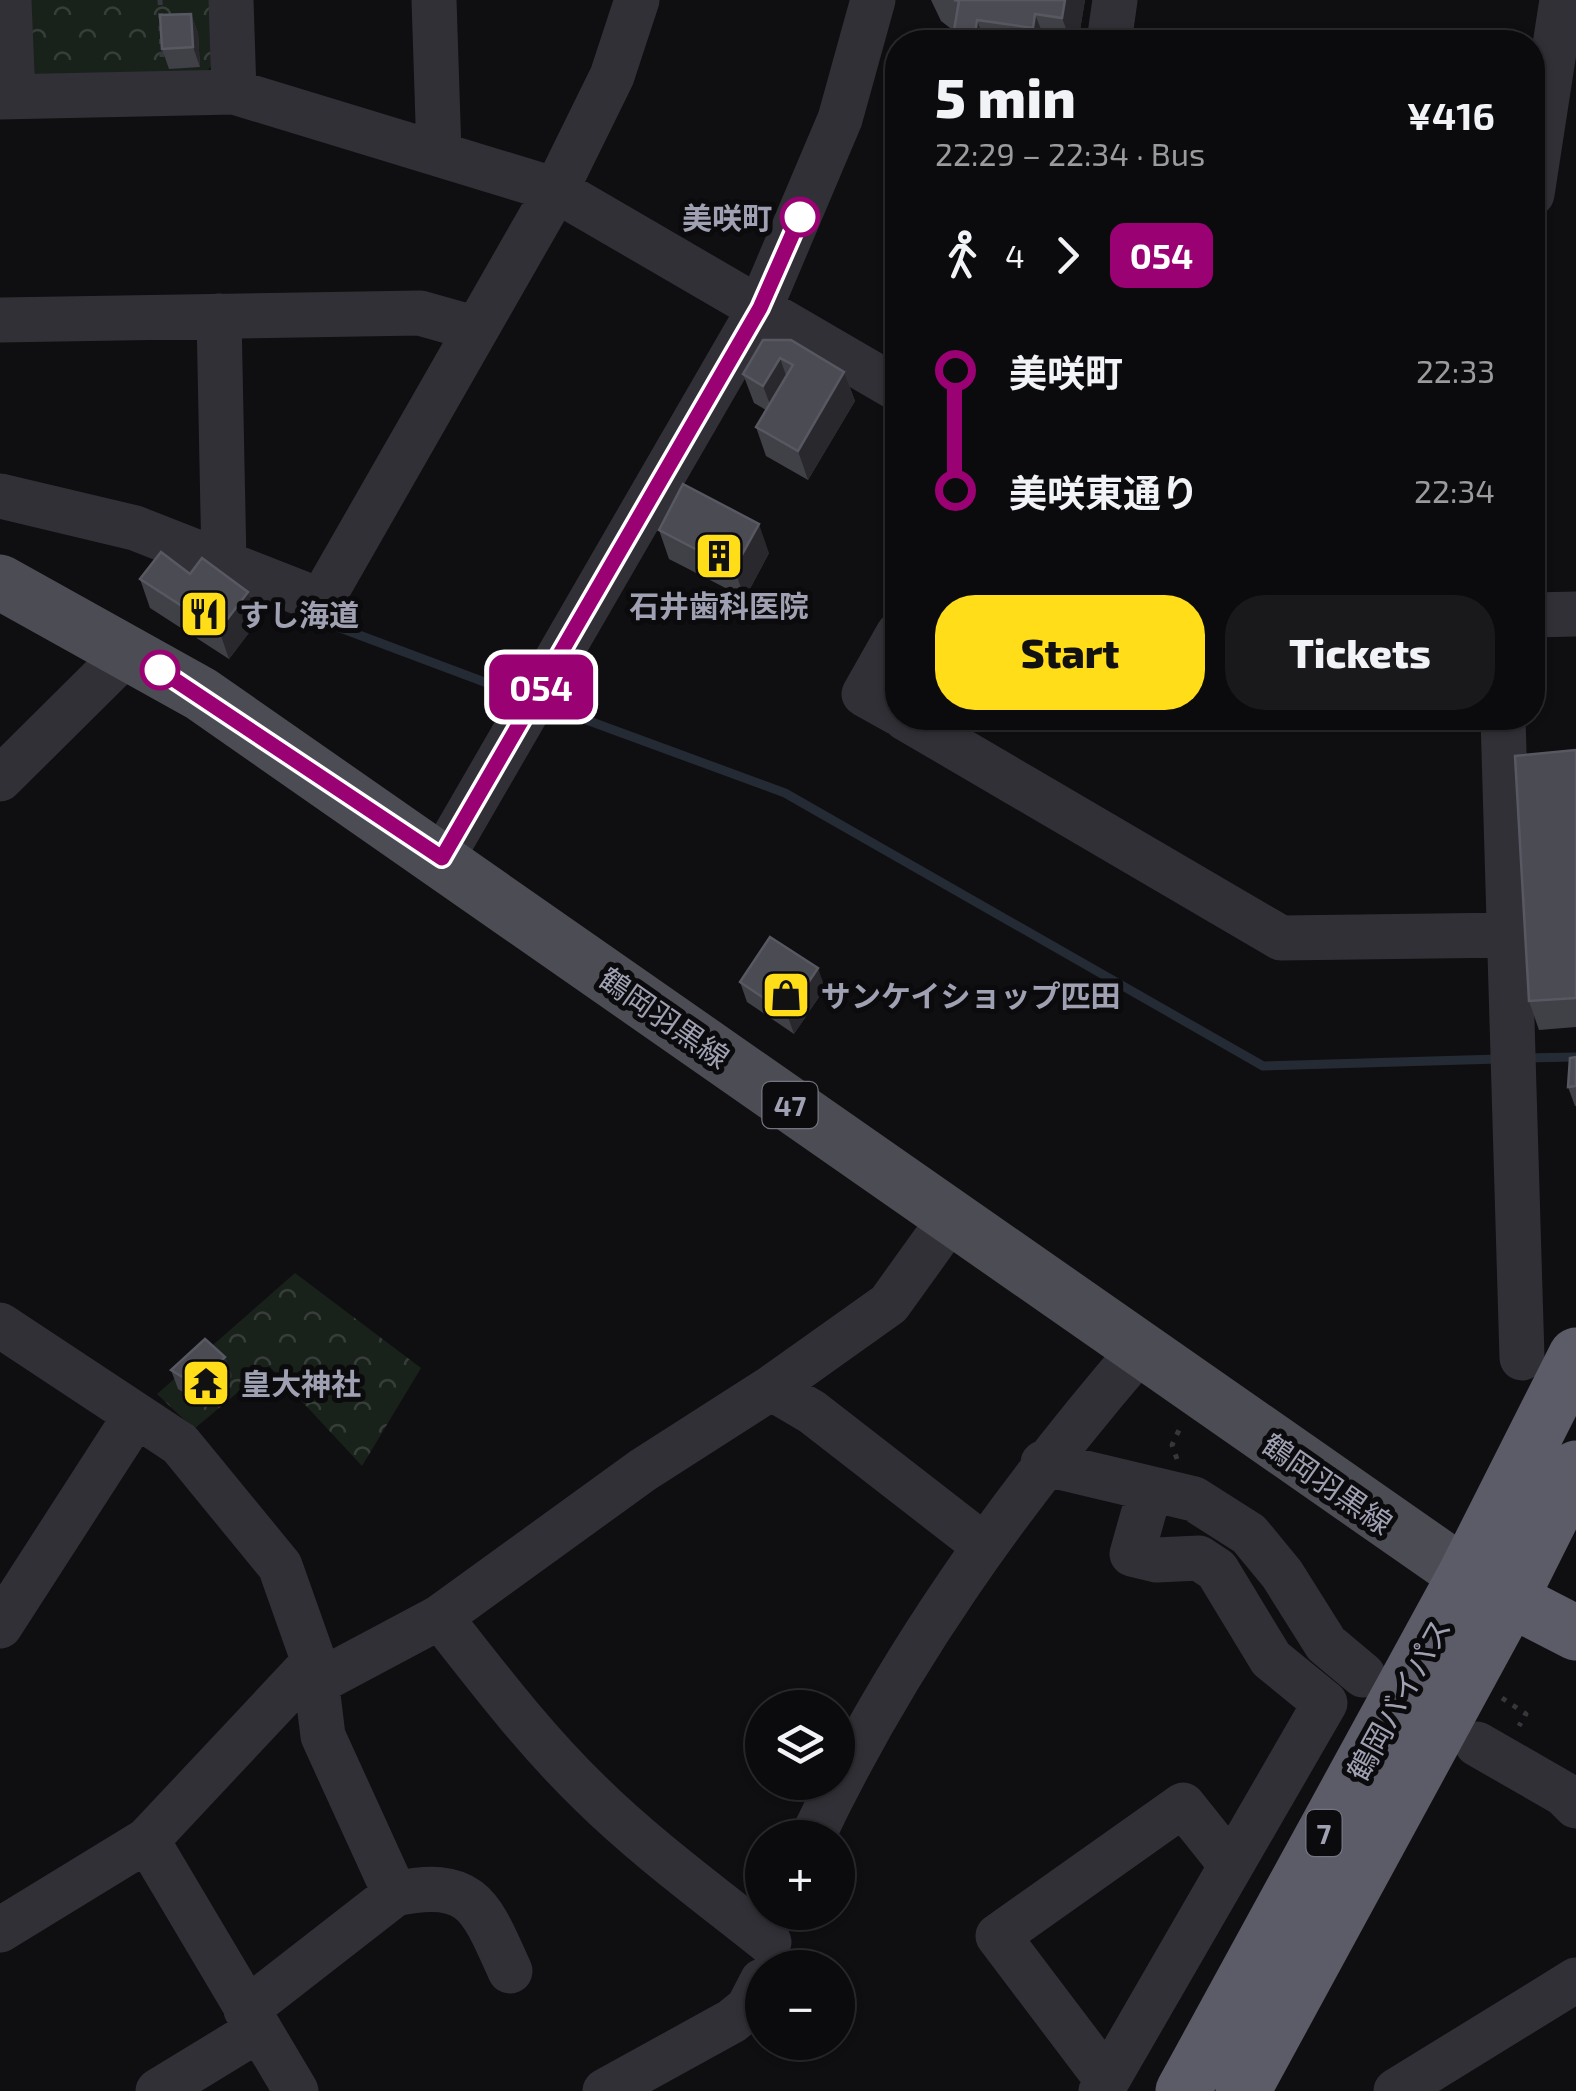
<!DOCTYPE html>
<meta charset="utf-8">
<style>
body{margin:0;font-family:"Exo 2","Noto Sans JP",sans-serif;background:#19191b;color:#f1f3f6;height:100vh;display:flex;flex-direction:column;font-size:38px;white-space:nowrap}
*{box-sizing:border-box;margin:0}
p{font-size:32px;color:#9a9b9d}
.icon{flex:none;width:55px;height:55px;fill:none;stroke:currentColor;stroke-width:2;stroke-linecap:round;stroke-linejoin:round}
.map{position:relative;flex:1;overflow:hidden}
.panel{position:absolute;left:885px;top:30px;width:660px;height:700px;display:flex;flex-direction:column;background:#0b0b0d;border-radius:40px;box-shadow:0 2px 8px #0004,0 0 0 2px #2b2b2e}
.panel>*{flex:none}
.badge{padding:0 20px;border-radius:15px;font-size:35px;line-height:65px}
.buttons{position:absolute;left:745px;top:1690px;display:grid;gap:20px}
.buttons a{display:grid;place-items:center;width:110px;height:110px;border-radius:50%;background:#0b0b0d;box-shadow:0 2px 8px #0004,0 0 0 2px #2b2b2e;font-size:50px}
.map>.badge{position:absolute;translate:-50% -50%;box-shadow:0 0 0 5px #fff}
.legs{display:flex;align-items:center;gap:15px;height:110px;padding:0 50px;font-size:32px}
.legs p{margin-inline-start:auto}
.headline{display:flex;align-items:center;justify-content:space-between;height:170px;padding:0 50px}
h1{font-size:55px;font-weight:800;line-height:75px}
.action{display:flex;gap:20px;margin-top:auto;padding:20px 50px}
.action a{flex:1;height:115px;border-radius:40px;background:#ffde19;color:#111;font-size:40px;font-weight:800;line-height:115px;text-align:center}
.action a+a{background:#19191b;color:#f1f3f6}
ul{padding:0 50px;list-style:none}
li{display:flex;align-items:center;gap:35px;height:120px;font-size:38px}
li i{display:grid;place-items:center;width:15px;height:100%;margin:0 12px;background:currentColor}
li i::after{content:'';width:25px;height:25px;margin:-12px;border:8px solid;border-radius:50%;background:#0b0b0d}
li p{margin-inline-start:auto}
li:first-child i{background:linear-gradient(#0000 50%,currentColor 0)}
li:last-child i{background:linear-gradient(currentColor 50%,#0000 0)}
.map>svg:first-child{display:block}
</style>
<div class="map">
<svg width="1576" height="2091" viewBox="0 0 1576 2091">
<defs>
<pattern id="park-crowns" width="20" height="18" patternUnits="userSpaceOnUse" patternTransform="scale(2.5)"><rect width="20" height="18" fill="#19211b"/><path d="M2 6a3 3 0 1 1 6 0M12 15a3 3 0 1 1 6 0" fill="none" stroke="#373e3a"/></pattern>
</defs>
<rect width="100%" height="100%" fill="#0f0f11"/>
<path fill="url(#park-crowns)" d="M19,0H212L215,60L200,82L21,73Z
M295,1273L421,1368L362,1466L269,1366L194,1429L157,1394Z"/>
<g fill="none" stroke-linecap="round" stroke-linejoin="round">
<path stroke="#252b35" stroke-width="9" d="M319,620L519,695
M543,704L785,793L1263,1066L1499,1059
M1525,1058L1576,1057"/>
<path stroke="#36363d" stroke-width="5" stroke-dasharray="5 8" stroke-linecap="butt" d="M160,0L162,57
M1177,1459L1172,1445L1180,1428
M1502,1698L1526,1714L1519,1726"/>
<path stroke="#303036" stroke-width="45" d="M9,0L13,97
M231,0L234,92
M434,0L439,153
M1109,42L1115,0
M0,97L234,92L556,190L898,389
M1532,194L1562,0
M219,316L224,563
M0,320L420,313L473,328
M0,496L135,528L321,601L556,190L612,76L637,0
M1532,615L1576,614
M898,634L864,694L898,713
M905,718L1281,938L1511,935
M1503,718L1522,1358
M0,779L128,652
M442,858L760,308L840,119L873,0
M0,1325L180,1444L280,1566L314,1662L323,1736L395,1894
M771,1388L889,1304L950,1219
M1043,1463L1194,1499L1249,1534L1282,1574L1326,1644L1363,1675
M440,1617C488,1678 535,1740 591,1794C646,1848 709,1894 769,1942
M0,1626L136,1415
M318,1682L440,1617L643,1470L771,1388L812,1412L982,1544
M1477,1744L1564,1794L1576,1806
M812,1838C897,1659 1010,1501 1139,1351
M147,1840L296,2091
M0,1930L147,1840L314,1662
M246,2010L395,1894C473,1877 481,1907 510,1971
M1107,2080L998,1936L1183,1805L1231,1865
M158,2091L258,2030
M605,2091L732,2021L748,2008L762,1981
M1101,2091L1325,1703L1271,1659L1217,1570L1199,1558L1157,1560L1132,1554L1150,1490
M1396,2091L1576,1980"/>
<path stroke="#4c4c55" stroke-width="55" d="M0,582L201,694L1465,1575"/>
<path stroke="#5b5c68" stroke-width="55" d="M1477,1582L1576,1633
M1183,2091L1465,1575L1576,1355
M1243,2091L1510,1600L1576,1468"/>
</g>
<path fill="#404047" d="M931,0H1085L1078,42H952L954,31L941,21Z
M191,14L198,33L200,67L169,69L162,49Z
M763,340L844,372L855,401L808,480L766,456L756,427L766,410L754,403L743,374Z
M659,530L769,553L745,598L669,559Z
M190,574L248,592L258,621L229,659L150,608L140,579Z
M1576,750V1027L1539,1030L1529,1001Z
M740,982L825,988L794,1034L747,1002Z
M1576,1057V1106H1575L1568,1087Z
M225,1357L232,1376L204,1405L178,1389L171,1370Z"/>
<path fill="#28282d" d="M1065,0H1085L1078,42H1071L1062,18Z
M191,14L198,33L200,67L193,47Z
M1035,14L1046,42H1038L1033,28Z
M977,20L985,42H974Z
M780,358L790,387L774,415L763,386Z
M844,372L855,401L808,480L798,451Z
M759,524L769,553L745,598L734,569Z
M248,592L258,621L229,659L219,630Z
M818,968L825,988L794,1034L787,1014Z
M225,1357L232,1376L204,1405L196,1385Z"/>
<path fill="#4a4b53" stroke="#585862" stroke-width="2.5" d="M954,0H1065L1062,18L1035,14L1033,28L977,20L974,42H952L959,1Z
M191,14L193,47L162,49L160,15Z
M763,340H791L844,372L798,451L756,427L793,365L780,358L763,386L743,374Z
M683,484L759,524L734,569L659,530Z
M161,552L190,574L202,558L248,592L219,630L140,579Z
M1576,750V998L1529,1001L1515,756Z
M770,937L818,968L787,1014L740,982Z
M1576,1057V1086L1568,1087L1570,1058Z
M205,1339L225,1357L196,1385L171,1370Z"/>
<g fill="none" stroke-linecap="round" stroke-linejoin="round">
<g stroke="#fff" stroke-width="22">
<path id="line-1" d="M160,670L442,858L760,308L800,217"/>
</g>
<use href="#line-1" stroke="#9a0273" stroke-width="15"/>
</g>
<defs>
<g id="building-square" transform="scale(2.5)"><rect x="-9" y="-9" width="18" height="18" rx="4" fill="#ffde19" stroke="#0b0a0c"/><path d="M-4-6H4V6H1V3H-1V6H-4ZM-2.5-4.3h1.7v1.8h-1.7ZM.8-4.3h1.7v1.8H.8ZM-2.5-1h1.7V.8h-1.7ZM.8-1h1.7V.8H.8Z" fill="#111"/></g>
<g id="restaurant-square" transform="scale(2.5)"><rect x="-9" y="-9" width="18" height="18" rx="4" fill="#ffde19" stroke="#0b0a0c"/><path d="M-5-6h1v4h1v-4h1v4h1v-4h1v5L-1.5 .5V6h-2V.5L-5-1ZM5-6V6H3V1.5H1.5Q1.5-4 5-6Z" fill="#111"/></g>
<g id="shop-square" transform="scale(2.5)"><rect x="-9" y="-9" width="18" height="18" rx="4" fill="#ffde19" stroke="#0b0a0c"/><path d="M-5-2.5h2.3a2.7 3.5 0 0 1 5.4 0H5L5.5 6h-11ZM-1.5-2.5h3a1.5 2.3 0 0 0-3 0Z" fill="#111"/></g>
<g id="temple-square" transform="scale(2.5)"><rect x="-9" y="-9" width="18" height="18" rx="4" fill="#ffde19" stroke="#0b0a0c"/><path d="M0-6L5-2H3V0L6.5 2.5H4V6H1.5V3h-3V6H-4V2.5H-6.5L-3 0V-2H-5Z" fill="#111"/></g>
</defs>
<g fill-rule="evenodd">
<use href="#building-square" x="719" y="556"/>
<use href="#restaurant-square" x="204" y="614"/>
<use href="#shop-square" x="786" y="995"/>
<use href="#temple-square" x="206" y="1383"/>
</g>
<g fill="#fff" stroke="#9a0273" stroke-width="5">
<circle cx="800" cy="217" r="18"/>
<circle cx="160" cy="670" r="18"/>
</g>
<g text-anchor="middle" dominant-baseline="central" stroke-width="10" stroke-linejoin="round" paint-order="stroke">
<g fill="#0b0a0c" stroke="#737481" stroke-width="2.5">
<rect x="762.5" y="1082" width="55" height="46" rx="8"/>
<rect x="1306.5" y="1810" width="35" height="46" rx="8"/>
</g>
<g font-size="28" font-weight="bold" fill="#9fa1b3">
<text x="790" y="1105">47</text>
<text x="1324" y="1833">7</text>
</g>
<g font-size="30" font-weight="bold" fill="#9fa1b3" stroke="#0b0a0c" text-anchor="end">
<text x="772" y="217">美咲町</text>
</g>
<g font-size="30" font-weight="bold" fill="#9fa1b3" stroke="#0b0a0c" text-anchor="start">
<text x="719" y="605" text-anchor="middle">石井歯科医院</text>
<text x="239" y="614">すし海道</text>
<text x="821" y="995">サンケイショップ匹田</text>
<text x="241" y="1383">皇大神社</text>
</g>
<g font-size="30" fill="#9fa1b3" stroke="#0b0a0c">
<text transform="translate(665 1017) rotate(35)">鶴岡羽黒線</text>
<text transform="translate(1328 1483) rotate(35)">鶴岡羽黒線</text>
<text transform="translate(1398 1699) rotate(-61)">鶴岡バイパス</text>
</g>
</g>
</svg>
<div class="buttons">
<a><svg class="icon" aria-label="layers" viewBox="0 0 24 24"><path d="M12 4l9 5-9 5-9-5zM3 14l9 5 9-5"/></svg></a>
<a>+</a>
<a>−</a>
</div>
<b class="badge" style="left:541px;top:687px;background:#9a0273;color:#fff">054</b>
<section class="panel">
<div class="headline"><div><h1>5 min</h1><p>22:29 – 22:34 · Bus</p></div><b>¥416</b></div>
<div class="legs"><svg class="icon" aria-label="walk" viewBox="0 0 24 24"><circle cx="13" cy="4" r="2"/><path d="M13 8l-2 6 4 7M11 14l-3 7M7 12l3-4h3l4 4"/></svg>4<svg class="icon" aria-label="forward" viewBox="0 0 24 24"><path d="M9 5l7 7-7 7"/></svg><b class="badge" style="background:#9a0273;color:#fff">054</b></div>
<ul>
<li><i style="color:#9a0273"></i><b>美咲町</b><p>22:33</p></li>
<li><i style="color:#9a0273"></i><b>美咲東通り</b><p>22:34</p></li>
</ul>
<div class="action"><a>Start</a><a>Tickets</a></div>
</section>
</div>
